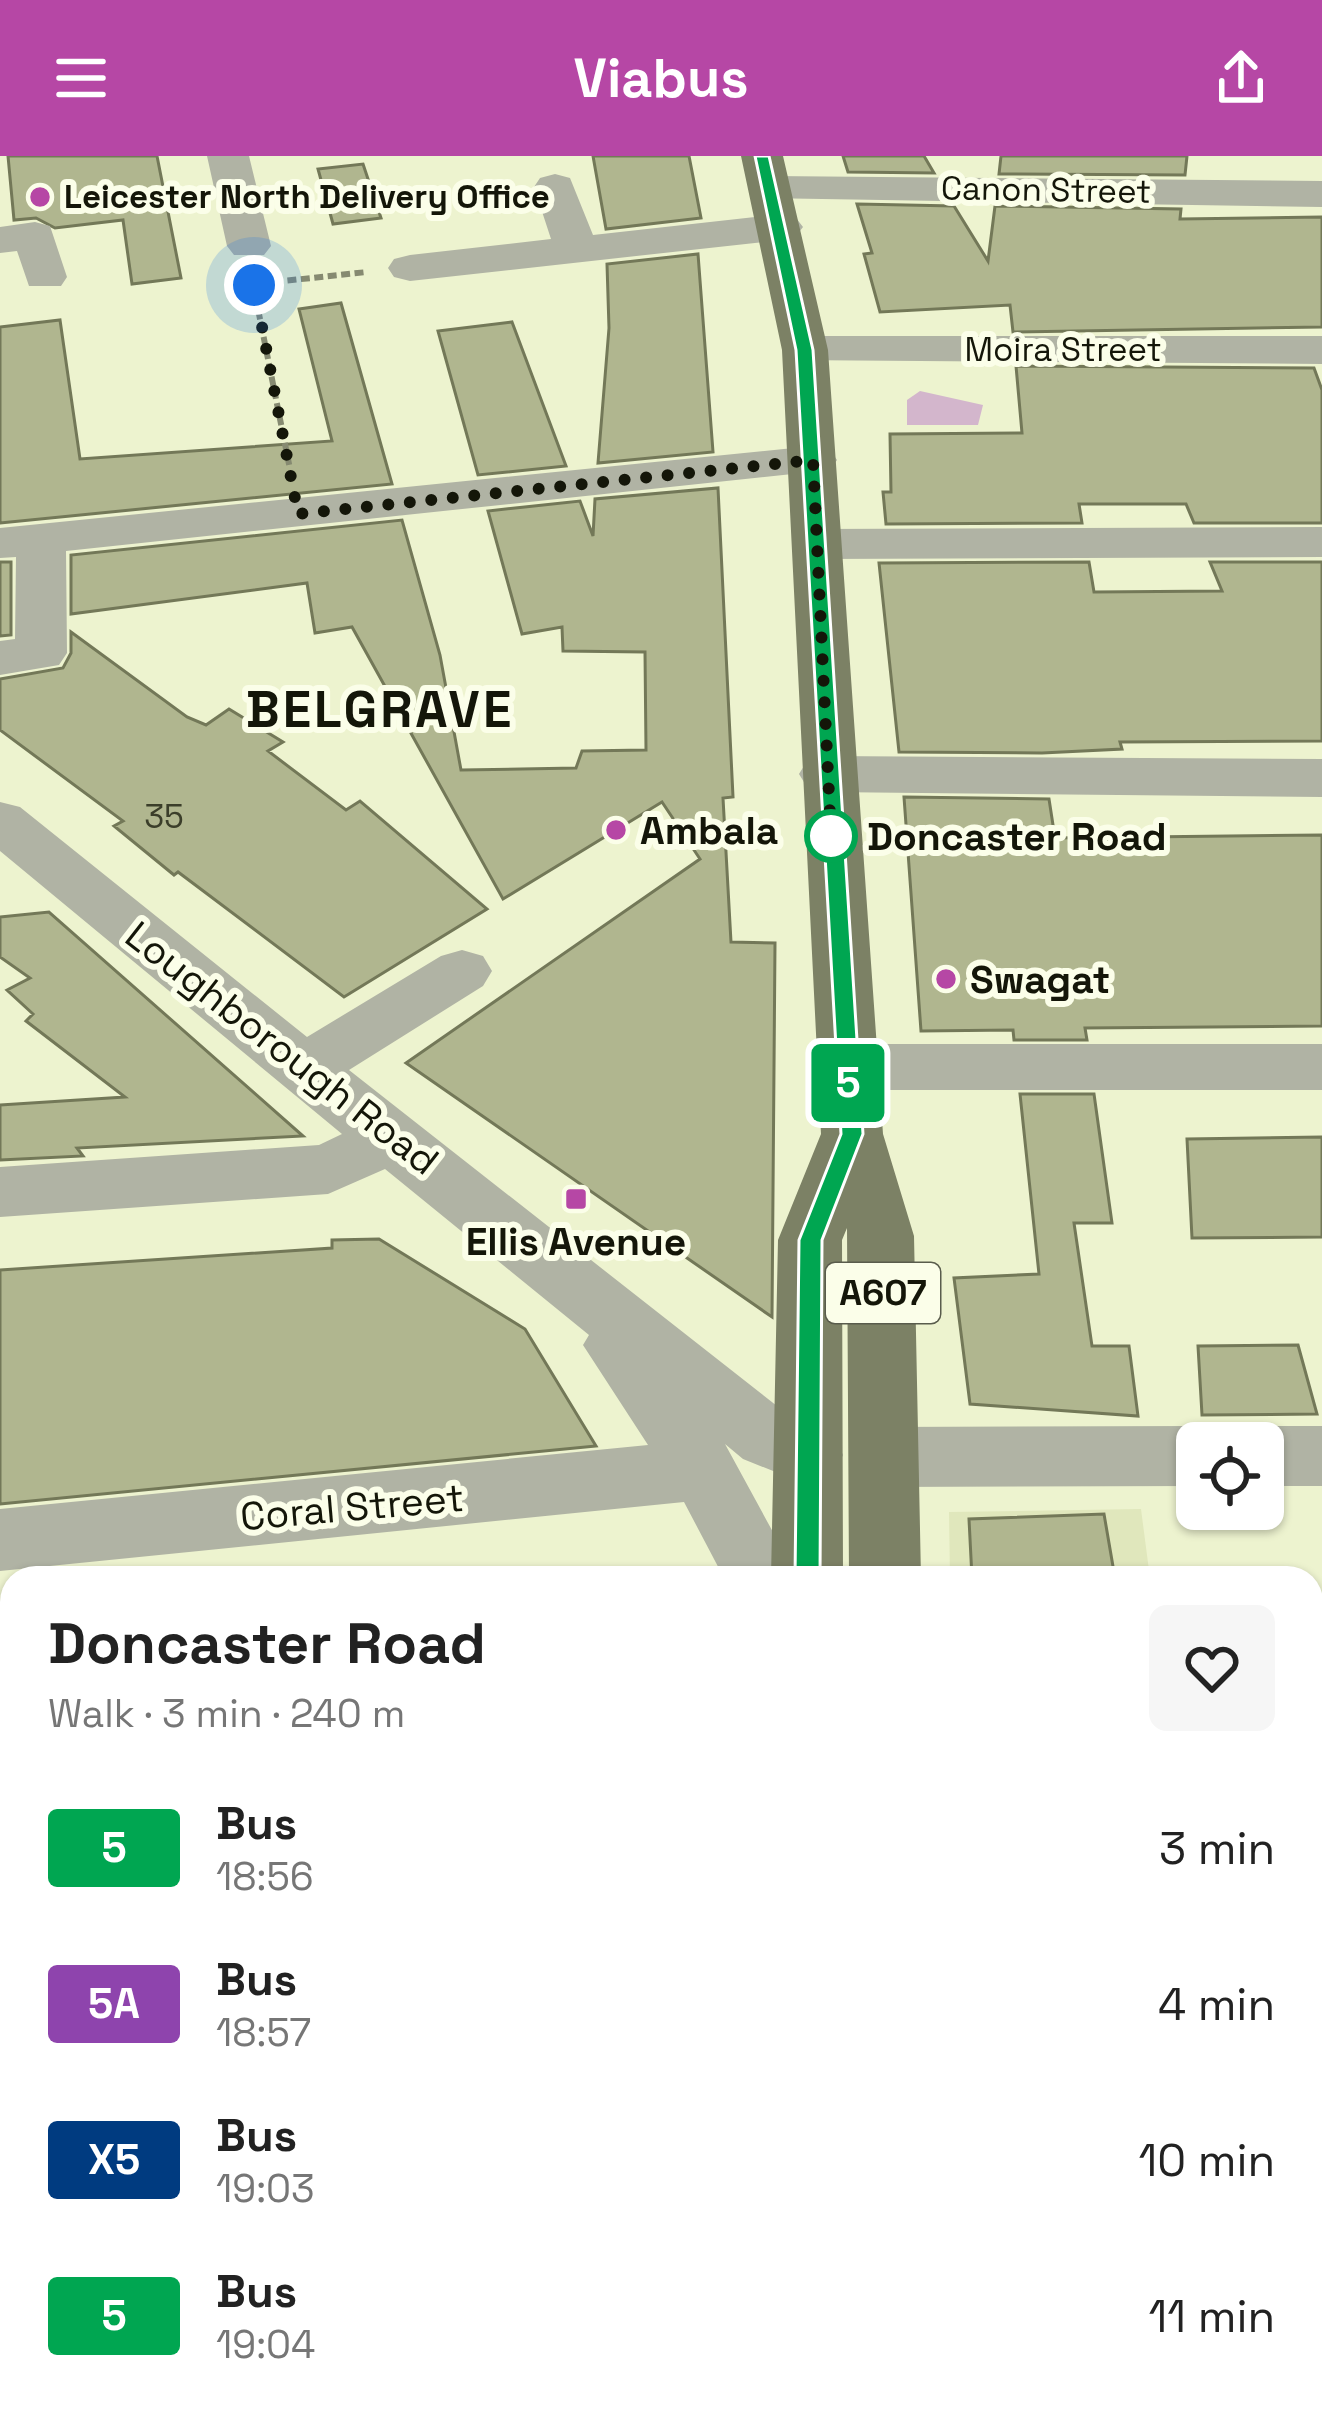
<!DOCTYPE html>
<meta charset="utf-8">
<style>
body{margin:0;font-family:"Space Grotesk",sans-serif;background:#f6f6f6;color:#222;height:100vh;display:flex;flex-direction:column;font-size:45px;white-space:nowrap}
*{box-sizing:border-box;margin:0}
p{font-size:39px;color:#767676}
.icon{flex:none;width:66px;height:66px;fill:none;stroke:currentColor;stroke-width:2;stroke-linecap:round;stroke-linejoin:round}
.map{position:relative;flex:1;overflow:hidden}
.drawer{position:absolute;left:0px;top:1410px;width:1323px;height:852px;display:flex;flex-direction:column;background:#fff;border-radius:36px 36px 0 0;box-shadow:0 3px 9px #0004}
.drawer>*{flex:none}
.badge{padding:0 24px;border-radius:9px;font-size:42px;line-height:78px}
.buttons{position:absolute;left:1176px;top:1266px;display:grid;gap:24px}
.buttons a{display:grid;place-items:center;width:108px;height:108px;border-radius:18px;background:#fff;box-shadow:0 3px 9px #0004;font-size:60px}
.you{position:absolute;width:60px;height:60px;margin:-30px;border:9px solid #fff;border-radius:50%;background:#1a73e8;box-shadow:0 0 0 18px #1a73e833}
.map>.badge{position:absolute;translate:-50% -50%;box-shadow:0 0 0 6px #fff}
.round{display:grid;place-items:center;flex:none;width:126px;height:126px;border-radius:18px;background:#f6f6f6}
.summary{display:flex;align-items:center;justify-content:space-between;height:204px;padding:0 48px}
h1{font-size:57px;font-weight:600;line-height:90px}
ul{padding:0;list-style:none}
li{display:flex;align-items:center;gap:36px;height:156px;padding:0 48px}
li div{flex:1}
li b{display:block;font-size:45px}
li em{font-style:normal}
li .badge{min-width:132px;font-weight:700;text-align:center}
header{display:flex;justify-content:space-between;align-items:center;height:156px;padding:0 48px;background:#b647a5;color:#fff;font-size:54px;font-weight:600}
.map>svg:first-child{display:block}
</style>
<header><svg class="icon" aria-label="menu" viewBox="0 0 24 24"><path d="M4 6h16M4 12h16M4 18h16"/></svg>Viabus<svg class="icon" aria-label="share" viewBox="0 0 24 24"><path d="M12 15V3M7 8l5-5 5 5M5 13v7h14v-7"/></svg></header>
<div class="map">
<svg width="1322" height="2262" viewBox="0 0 1322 2262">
<rect width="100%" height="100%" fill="#edf3cf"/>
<path fill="#e0e7bc" d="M1141,1353L1150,1422H950L949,1356Z
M1311,1781L1322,1846V2262H1003L1001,2250H1311Z"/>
<path fill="#d3b6cc" d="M920,235L983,249L978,269H907V244Z"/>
<path fill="#b0b68f" stroke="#737858" stroke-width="3" d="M8,0H157L181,122L132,128L123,64L55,72L36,62L14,64Z
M593,0H689L701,62L606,73Z
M843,0H924L934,17L848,16Z
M1001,0H1187L1185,19L999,18Z
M363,8L381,62L333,68L318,13Z
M857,48L954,50L988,105L995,50L1181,53L1180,63L1322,61V171L1013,176L1010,149L880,156L864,98L872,97Z
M698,98L713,296L598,307L609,172L607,108Z
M341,147L392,328L0,367V171L60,164L80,303L332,285L299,153Z
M512,166L566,310L478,319L438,175Z
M1016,210L1314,212L1322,234V367H1194L1186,348H1079L1082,367L886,368L883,336H891L890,278L1022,277Z
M718,332L733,641L723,642L731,786L775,787L772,1161L406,907L700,703L662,646L503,743L352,471L315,477L307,427L71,458V399L402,364L440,499L461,614L576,612L582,595L646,594L645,496L563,495L562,471L522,478L488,355L580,345L593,380L595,343Z
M0,406H11V479L0,480Z
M1089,406L1094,436L1222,435L1210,406H1322V585L1120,586L1122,593L1042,597L899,596L879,407Z
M71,476L187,561L206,569L229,553L283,586L268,595L346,654L360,645L487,753L344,841L178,716L174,719L114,670L123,665L0,574V523L63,512L71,497Z
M904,641L1049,643L1055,682L1322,679V870L1085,872L1087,884H1014L1013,874L921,875Z
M49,756L303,980L77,992L83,1000L0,1004V949L125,941L26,865L33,858L7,834L30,822L0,801V761Z
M1020,938H1094L1112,1067H1074L1092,1190H1129L1138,1260L970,1248L954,1122L1039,1118Z
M1322,981V1081L1192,1082L1187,983Z
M379,1083L525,1173L596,1290L0,1348V1114L332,1092V1084Z
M1298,1189L1317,1258L1202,1259L1198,1190Z
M1104,1358L1115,1422H972L969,1363Z"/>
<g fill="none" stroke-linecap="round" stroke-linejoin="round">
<path stroke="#868a71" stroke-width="6" stroke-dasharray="9 4.5" stroke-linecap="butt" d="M274,126L367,116
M253,128L290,313"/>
<path fill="#b0b3a4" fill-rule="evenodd" d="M207,0H249L271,90L264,99H234L227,90Z
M555,18L570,22L593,79L781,58L796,62L803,71L796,80L781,84L410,125L394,121L388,112L394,103L410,99L551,83L534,31L540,22Z
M771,20L1322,25V51L756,42L750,33L756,24Z
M35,66L50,70L67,121L61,130H29L17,95L0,97V71Z
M805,180H1322V208L789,204L782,194L789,184Z
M813,290L830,294L837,304L830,314L66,395L67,497L59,509L0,519V485L15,483L16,401L0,402V372Z
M1322,371V401L819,403L801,399L794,388L801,377L819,373Z
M826,600L1322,603V641L826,636L807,631L799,618L807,605Z
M0,646L20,651L307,881L441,800L462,794L483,800L492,815L483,830L349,914L791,1261L833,1278L843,1299L833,1320L808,1329L743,1303L725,1288L798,1422H724L684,1346L0,1415V1353L648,1289L583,1189L589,1179L385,1013L328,1038L0,1061V1011L319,989L342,978L0,695Z
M847,888H1322V934H847L825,927L816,911L825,895Z
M1197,1270L1222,1279L1226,1287H1197V1330L885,1331L860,1322L850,1301L860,1280L885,1271Z
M1263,1270H1322V1330H1263V1287H1234L1238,1279Z
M12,1800V1882L0,1883V1801Z"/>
<path fill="#7c8165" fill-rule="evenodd" d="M741,0H783L828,194L883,978L914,1080L921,1422H849L847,1072L842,1084L843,1422H771L778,1084L821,978L782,194Z
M807,2250H897L899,2262H809Z
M901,2250H991L992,2262H902Z"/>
</g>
<path fill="#00a651" stroke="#fff" stroke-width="3" d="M755,0H769L813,194L863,978L822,1084L820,1422L807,1433L795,1422L799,1084L841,978L796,194Z"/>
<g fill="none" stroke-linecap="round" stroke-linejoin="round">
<path stroke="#141609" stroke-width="12" stroke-dasharray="0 21.6" d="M254,129L298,358L813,304L831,680"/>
</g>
<g fill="#b647a5" stroke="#fbfee9" stroke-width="4.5">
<circle cx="40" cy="41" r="12"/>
<circle cx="616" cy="674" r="12"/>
<circle cx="946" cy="823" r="12"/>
<rect x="564" y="1031" width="24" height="24" rx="6"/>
</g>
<circle fill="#fff" stroke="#00a651" stroke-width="6" cx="831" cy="680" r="24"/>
<g text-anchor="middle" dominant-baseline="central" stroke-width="12" stroke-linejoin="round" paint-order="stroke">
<g font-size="33" fill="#141609" stroke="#fbfee9">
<text transform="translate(1046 34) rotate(1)">Canon Street</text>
<text x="1063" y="194">Moira Street</text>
</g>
<g font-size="33" font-weight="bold" fill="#141609" stroke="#fbfee9" text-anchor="start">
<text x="64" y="41">Leicester North Delivery Office</text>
</g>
<g font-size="33" fill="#3b3e2a">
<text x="164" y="661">35</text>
</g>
<rect fill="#fbfee9" stroke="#595c4c" stroke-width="3" x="826" y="1107" width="114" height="60" rx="9"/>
<g font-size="36" font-weight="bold" fill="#141609">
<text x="883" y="1137">A607</text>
</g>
<g font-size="39" font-weight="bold" fill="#141609" stroke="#fbfee9" text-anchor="start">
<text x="640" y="674">Ambala</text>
<text x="970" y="823">Swagat</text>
<text x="576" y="1085" text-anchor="middle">Ellis Avenue</text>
</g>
<g font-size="39" font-weight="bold" fill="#141609" stroke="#fbfee9" text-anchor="start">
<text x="867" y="680">Doncaster Road</text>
</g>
<g font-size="39" fill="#141609" stroke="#fbfee9">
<text transform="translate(282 892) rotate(38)">Loughborough Road</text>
<text transform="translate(352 1351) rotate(-5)">Coral Street</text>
</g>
<g font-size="51" font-weight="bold" letter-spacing="3" fill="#141609" stroke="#fbfee9">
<text x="380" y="553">BELGRAVE</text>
</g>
</g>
</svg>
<div class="buttons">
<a><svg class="icon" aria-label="locate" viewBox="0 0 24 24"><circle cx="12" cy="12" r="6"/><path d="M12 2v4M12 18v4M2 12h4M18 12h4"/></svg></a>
</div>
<div class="you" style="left:254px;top:129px"></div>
<b class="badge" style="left:848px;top:927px;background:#00a651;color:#fff">5</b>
<section class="drawer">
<div class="summary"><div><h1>Doncaster Road</h1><p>Walk · 3 min · 240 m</p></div><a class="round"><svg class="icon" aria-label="heart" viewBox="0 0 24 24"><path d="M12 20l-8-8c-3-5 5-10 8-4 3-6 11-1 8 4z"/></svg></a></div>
<ul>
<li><span class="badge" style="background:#00a651;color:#fff">5</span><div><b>Bus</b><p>18:56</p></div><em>3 min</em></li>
<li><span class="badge" style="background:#8e44ad;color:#fff">5A</span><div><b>Bus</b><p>18:57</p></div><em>4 min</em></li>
<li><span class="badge" style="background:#003b80;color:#fff">X5</span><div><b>Bus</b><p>19:03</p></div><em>10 min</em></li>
<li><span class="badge" style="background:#00a651;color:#fff">5</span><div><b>Bus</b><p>19:04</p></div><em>11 min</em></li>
</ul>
</section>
</div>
